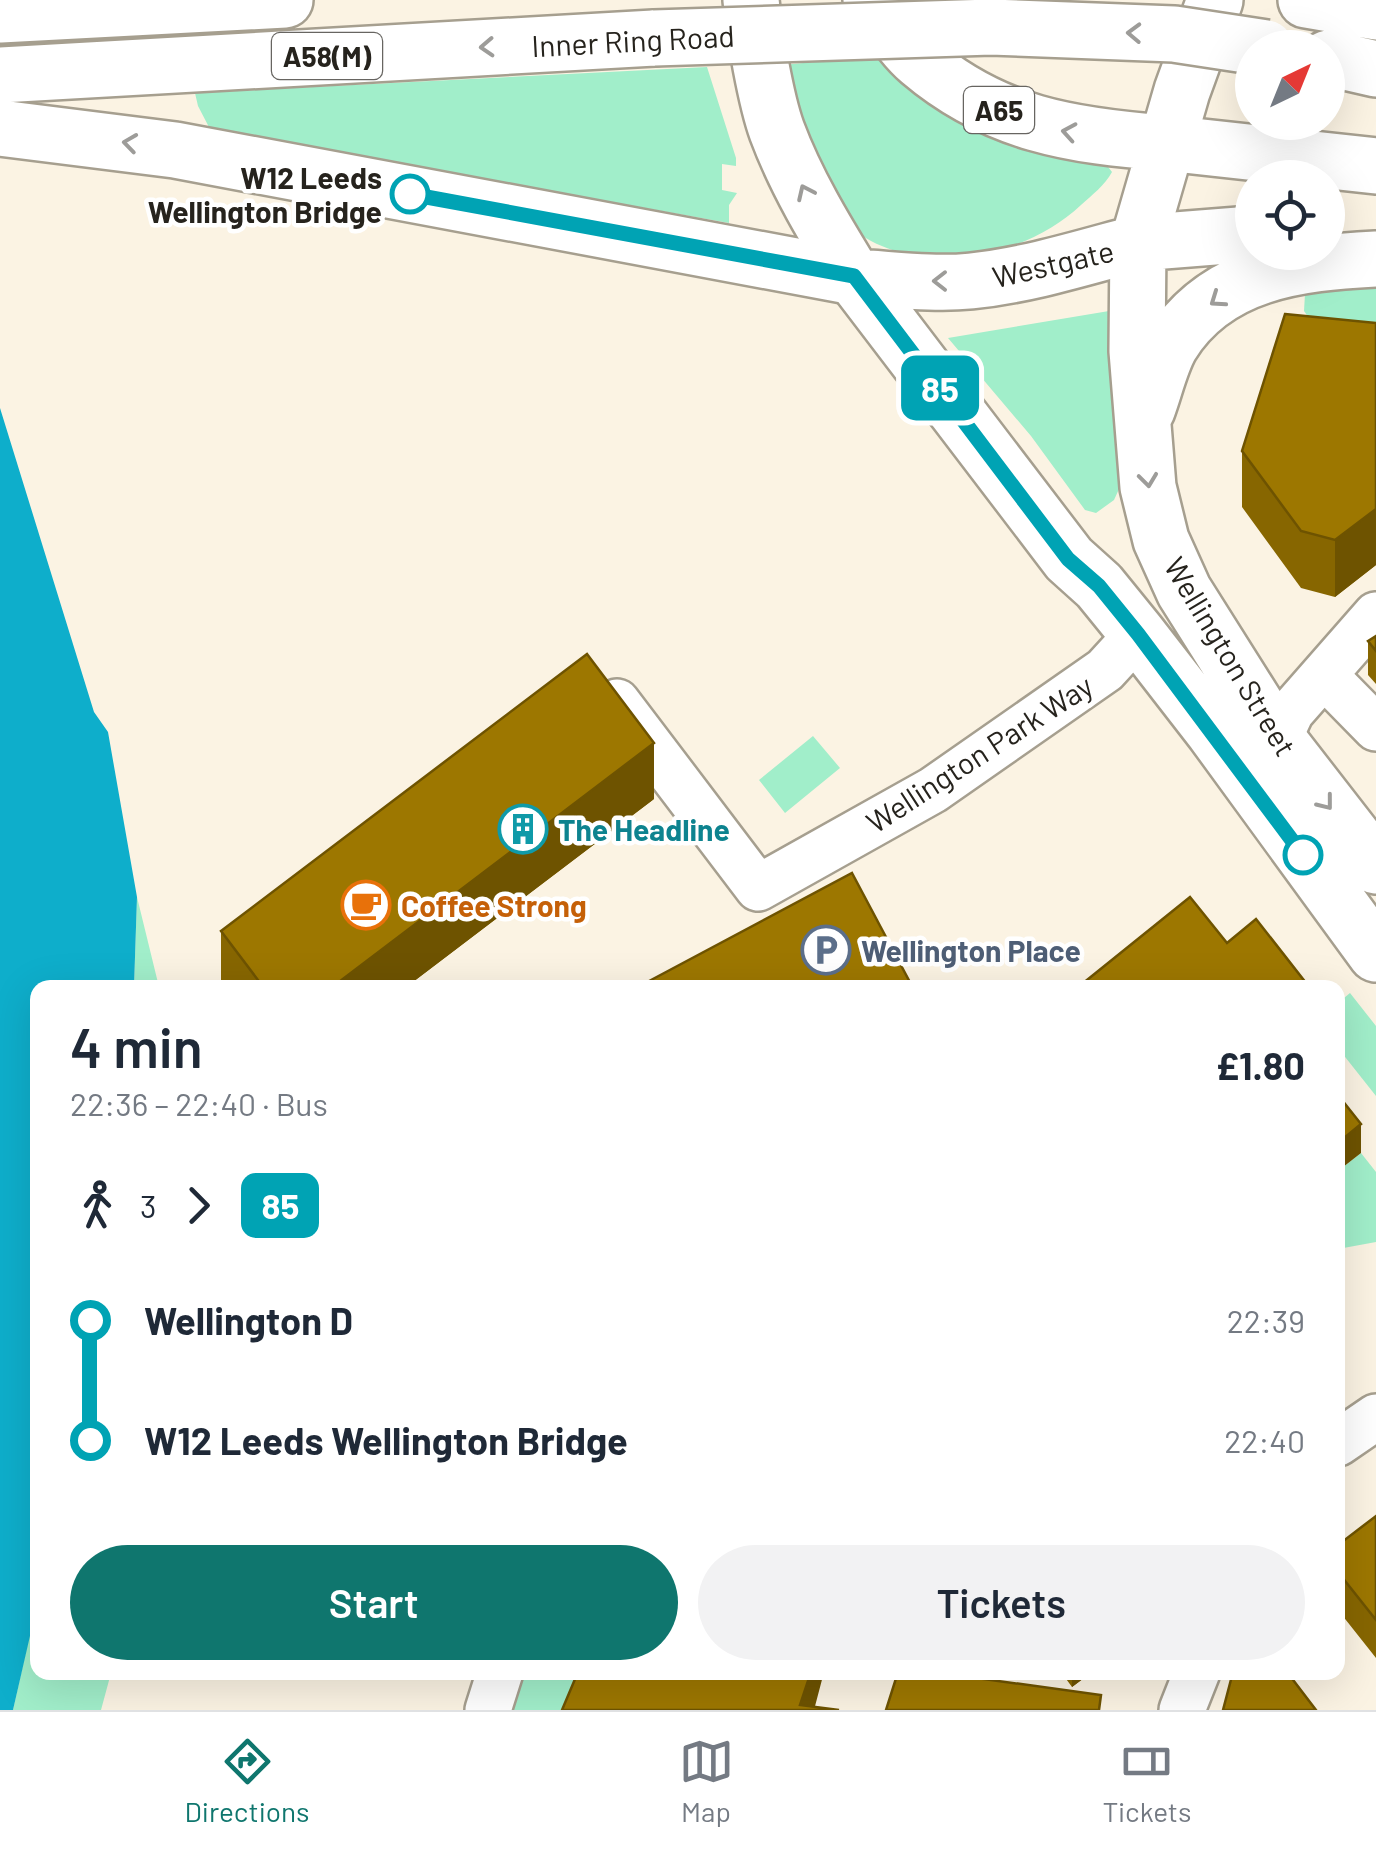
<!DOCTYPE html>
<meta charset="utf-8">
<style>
body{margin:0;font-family:Barlow,sans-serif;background:#f2f2f3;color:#1f2937;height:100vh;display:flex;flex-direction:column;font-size:38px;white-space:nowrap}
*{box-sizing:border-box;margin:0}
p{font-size:32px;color:#747a83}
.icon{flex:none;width:55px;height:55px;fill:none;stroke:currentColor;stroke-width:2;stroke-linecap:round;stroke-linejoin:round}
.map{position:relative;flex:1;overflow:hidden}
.side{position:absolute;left:30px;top:980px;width:1315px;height:700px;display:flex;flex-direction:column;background:#fff;border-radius:20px;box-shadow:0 10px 40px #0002}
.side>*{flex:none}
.badge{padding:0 20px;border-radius:15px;font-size:35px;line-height:65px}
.needle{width:65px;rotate:43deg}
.controls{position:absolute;left:1235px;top:30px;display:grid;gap:20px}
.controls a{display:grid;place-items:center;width:110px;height:110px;border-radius:50%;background:#fff;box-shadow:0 10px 40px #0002;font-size:50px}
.map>.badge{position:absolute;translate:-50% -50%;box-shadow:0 0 0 5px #fff}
.legs{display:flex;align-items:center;gap:15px;height:110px;padding:0 40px;font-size:32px}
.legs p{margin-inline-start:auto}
.headline{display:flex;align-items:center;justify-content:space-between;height:170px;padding:0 40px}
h1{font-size:55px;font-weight:600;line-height:75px}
.button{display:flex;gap:20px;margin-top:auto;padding:20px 40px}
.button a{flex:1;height:115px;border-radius:60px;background:#0f766e;color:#fff;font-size:40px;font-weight:600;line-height:115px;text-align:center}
.button a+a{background:#f2f2f3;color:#1f2937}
ul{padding:0 40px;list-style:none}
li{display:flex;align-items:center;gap:35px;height:120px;font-size:38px}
li i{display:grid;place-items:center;width:15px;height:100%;margin:0 12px;background:currentColor}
li i::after{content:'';width:25px;height:25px;margin:-12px;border:8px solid;border-radius:50%;background:#fff}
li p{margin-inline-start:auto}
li:first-child i{background:linear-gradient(#0000 50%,currentColor 0)}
li:last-child i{background:linear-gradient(currentColor 50%,#0000 0)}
.tabs{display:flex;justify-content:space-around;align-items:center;height:140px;border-top:2px solid #e0e1e3;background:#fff;font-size:28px;color:#747a83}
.tabs a{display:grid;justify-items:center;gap:5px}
.tabs .on{color:#0f766e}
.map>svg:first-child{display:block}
</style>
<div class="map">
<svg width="1376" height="1710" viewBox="0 0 1376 1710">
<rect width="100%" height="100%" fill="#fbf3e3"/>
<path fill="#a1eeca" d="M835,60H884C936,107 975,137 1044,154C1064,158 1084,164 1105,163L1112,172C1105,185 1092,195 1081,205C1017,265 895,284 833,210C824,199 821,180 817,167C805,133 794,99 782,65Z
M707,67L736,158V166L722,164V190L737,193L729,205V223L211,131L198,106L195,93Z
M1376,283V324L1316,328L1304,311L1305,294L1318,287Z
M1127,308L1121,385L1119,489L1114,500L1096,513L1085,510L1031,436L948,338Z
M813,736L840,768L785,813L759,780Z
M137,897L159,987H134Z
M1350,993L1376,1026V1096L1338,1048V1003Z
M1361,1153L1376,1172V1242L1338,1249V1171Z
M37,1601L38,1672L111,1673L101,1710H13Z
M511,1673H597L582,1710H501Z"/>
<path fill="#0eaecb" d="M0,408L94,712L108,732L137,897L134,987L38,988V1601L13,1710H0Z"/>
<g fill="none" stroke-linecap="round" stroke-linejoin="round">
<g stroke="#a69f8f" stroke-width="50">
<path id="street" d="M1324,675L1376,728
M617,702L758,888L933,790L1105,670L1138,634
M1278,740L1291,712L1376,615
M1338,1443L1376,1417
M488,1710L500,1672
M1182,1710L1197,1672"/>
</g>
<g stroke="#a69f8f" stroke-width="60">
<path id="secondary" d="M1252,234L1138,243L1137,351L1148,487L1161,540L1184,591L1278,740L1376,866
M854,277L1069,559L1099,586L1138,634L1214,732L1376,954
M1147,410C1155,389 1160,364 1171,345C1216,272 1299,263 1376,259"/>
</g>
<g stroke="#a69f8f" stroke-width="60">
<path id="primary" d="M751,0C754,32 766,101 777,131C796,182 825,230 854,277C892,279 932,285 971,281C1028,275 1082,258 1138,243L1182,91L1215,0
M871,0C886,19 901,45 920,61C994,124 1072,136 1166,143"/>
</g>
<g stroke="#a69f8f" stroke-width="60">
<path id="highway" d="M1306,0L1376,12
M0,15L285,0
M1328,58L1376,69
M0,75L654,38
M0,128L175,150L854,277
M1166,143L1376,166"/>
</g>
<use href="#street" stroke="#fff" stroke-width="45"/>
<use href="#secondary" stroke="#fff" stroke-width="55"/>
<use href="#primary" stroke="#fff" stroke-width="55"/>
<use href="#highway" stroke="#fff" stroke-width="55"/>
<g stroke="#a69f8f" stroke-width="60" stroke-linecap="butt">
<path id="highway-bridge" d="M654,38L991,27L1174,34L1266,48"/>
</g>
<use href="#highway-bridge" stroke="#fff" stroke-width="55"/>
</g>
<path fill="#876600" d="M1376,323V565L1335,597L1301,588L1242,507V451Z
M1376,636V684L1368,675V641Z
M654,799L405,988L221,987V931Z
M1376,1516V1658L1338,1610V1545Z
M1061,1672H1092L1072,1687Z"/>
<path fill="#6e5300" d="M1376,509V565L1335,597V540Z
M654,743V799L405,988H331Z
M1361,1124V1153L1338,1171V1143Z
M1339,1186V1215L1338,1216V1187Z
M811,1672H824L814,1710L800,1705Z
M1072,1672H1092L1072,1687Z"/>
<path fill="#9d7700" stroke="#6e5300" stroke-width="2.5" d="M1285,314L1376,323V509L1335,540L1301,531L1242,451Z
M1376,636V651L1368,641Z
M587,654L654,743L331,988H264L221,931Z
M852,873L913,988H636Z
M1190,897L1227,943L1256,919L1310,988H1077Z
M1338,1095L1361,1124L1338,1143Z
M1376,1516V1620L1338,1572V1545Z
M578,1672H811L800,1705L839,1710H562Z
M898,1672H933L1101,1695L1099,1710H886Z
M1233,1672H1287L1316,1710H1223Z"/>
<defs><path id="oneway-chevron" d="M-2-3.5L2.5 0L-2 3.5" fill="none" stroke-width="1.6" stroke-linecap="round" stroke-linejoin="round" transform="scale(2.5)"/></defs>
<g stroke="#9d9c99">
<use href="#oneway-chevron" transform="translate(1134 33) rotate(-178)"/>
<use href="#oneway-chevron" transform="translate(487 47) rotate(177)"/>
<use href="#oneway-chevron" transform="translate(1069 132) rotate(-170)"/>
<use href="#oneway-chevron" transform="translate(130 143) rotate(-172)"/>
<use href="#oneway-chevron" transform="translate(805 192) rotate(-115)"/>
<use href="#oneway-chevron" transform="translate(940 281) rotate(-180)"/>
<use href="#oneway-chevron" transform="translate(1217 300) rotate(145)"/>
<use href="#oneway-chevron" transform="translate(1148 480) rotate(83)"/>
<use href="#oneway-chevron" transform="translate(1326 803) rotate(52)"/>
</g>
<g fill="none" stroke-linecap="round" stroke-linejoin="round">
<g stroke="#fff" stroke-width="22">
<path id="line-1" d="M410,194L854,276L1068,559L1099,586L1138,634L1303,855"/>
</g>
<use href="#line-1" stroke="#00a3b4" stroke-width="15"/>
</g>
<defs>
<g id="building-ring" transform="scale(2.5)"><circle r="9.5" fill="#fff" stroke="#0f9aa8" stroke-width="1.5"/><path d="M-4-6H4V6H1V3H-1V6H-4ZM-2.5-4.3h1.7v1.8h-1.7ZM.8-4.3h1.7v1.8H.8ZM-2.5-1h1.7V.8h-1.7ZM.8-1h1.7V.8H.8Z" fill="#0f9aa8"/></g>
<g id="cafe-ring" transform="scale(2.5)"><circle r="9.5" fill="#fff" stroke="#e8710a" stroke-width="1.5"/><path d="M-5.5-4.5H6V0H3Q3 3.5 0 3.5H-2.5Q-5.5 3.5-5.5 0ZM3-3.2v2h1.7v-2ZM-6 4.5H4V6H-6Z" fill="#e8710a"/></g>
<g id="parking-ring" transform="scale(2.5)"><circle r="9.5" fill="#fff" stroke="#5c6f8a" stroke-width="1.5"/><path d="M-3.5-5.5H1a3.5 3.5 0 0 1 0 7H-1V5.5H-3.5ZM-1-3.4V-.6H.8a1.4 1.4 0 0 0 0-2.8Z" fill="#5c6f8a"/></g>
</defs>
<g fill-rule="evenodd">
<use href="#building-ring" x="523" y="829"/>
<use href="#cafe-ring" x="366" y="905"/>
<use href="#parking-ring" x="826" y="950"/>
</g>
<g fill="#fff" stroke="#00a3b4" stroke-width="5">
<circle cx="410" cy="194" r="18"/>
<circle cx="1303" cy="855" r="18"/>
</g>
<g text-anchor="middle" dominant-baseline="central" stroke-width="9" stroke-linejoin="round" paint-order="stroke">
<g fill="#fff" stroke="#676561" stroke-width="2.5">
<rect x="272" y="33" width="110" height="46" rx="8"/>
<rect x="964" y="87" width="70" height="46" rx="8"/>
</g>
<g font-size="28" font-weight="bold" fill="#26231d">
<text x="327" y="56">A58(M)</text>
<text x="999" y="110">A65</text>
</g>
<g font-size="30" fill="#26231d" stroke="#fff">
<text transform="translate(633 40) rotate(-3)">Inner Ring Road</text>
<text transform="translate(1053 263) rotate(-13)">Westgate</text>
<text transform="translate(1231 656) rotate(59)">Wellington Street</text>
<text transform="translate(979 753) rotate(-33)">Wellington Park Way</text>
</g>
<g font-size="30" font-weight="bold" fill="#26231d" stroke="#fff" text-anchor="end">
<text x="382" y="177">W12 Leeds<tspan x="382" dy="34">Wellington Bridge</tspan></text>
</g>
<g font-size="30" font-weight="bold" fill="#0d838f" stroke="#fff" text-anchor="start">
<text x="558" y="829">The Headline</text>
</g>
<g font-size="30" font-weight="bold" fill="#c56008" stroke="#fff" text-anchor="start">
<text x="401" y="905">Coffee Strong</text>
</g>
<g font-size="30" font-weight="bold" fill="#4e5e75" stroke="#fff" text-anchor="start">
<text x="861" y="950">Wellington Place</text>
</g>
</g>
</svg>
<div class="controls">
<a><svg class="needle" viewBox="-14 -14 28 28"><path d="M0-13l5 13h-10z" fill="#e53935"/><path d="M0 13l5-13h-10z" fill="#747a83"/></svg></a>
<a><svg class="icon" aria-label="locate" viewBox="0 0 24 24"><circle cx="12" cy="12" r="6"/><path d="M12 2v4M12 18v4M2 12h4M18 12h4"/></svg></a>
</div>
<b class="badge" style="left:940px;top:388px;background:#00a3b4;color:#fff">85</b>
<section class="side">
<div class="headline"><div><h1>4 min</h1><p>22:36 – 22:40 · Bus</p></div><b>£1.80</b></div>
<div class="legs"><svg class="icon" aria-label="walk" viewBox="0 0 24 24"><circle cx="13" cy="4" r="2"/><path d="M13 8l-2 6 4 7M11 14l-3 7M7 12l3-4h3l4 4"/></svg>3<svg class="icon" aria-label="forward" viewBox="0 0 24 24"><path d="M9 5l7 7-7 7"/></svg><b class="badge" style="background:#00a3b4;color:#fff">85</b></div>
<ul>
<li><i style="color:#00a3b4"></i><b>Wellington D</b><p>22:39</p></li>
<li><i style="color:#00a3b4"></i><b>W12 Leeds Wellington Bridge</b><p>22:40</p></li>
</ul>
<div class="button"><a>Start</a><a>Tickets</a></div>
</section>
</div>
<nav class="tabs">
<a class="on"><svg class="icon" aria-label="directions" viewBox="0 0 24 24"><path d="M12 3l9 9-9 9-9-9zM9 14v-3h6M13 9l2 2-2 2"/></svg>Directions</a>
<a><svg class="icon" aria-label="map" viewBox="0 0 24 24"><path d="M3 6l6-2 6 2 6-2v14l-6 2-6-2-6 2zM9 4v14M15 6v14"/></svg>Map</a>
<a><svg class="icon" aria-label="tickets" viewBox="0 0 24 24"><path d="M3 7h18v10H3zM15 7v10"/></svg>Tickets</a>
</nav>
